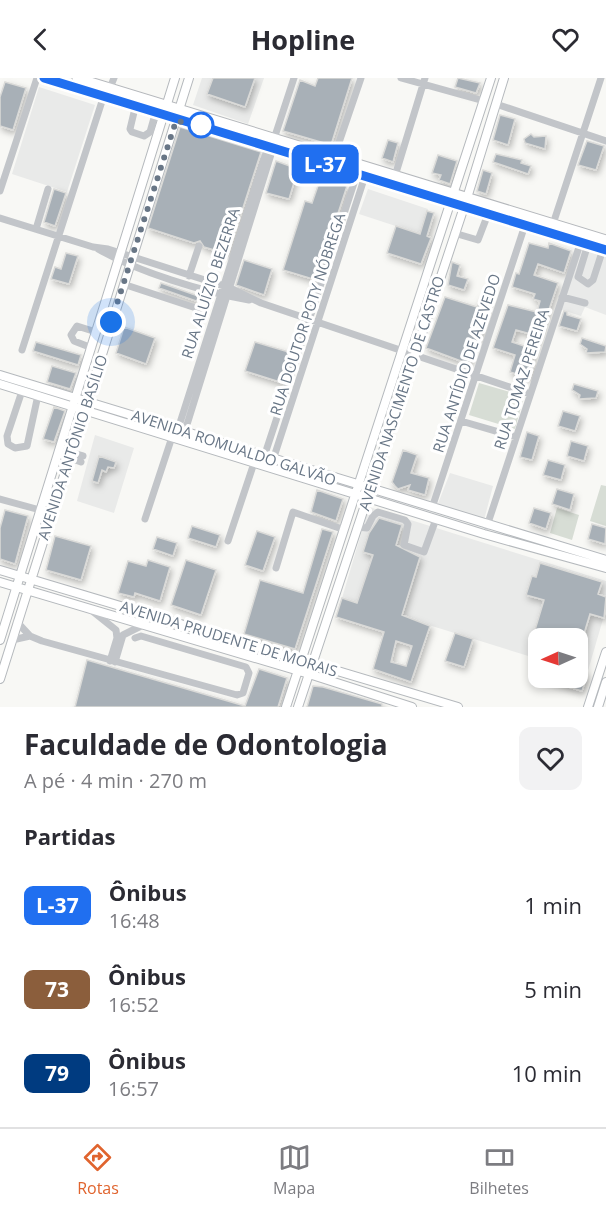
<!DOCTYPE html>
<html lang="pt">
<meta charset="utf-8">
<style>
body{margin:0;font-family:"Open Sans",sans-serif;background:#f2f2f3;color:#2b2b33;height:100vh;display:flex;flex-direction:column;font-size:22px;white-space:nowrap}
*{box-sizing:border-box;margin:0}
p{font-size:20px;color:#7c7c81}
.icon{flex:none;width:33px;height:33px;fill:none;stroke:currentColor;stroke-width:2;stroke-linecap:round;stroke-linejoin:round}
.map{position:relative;height:629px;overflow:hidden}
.sheet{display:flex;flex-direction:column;background:#fff;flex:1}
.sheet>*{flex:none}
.badge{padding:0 12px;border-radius:9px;font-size:21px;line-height:39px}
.needle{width:39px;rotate:267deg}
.fabs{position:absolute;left:528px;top:550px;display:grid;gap:12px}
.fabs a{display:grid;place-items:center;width:60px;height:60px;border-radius:12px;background:#fff;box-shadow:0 3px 9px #0003;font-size:30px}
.you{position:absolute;width:30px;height:30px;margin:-15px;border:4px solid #fff;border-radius:50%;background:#1a73e8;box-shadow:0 0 0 9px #1a73e833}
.map>.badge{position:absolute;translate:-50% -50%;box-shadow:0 0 0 3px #fff}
h2{padding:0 24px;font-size:22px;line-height:54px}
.round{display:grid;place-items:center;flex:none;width:63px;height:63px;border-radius:12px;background:#f2f2f3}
.overview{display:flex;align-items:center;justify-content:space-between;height:102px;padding:0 24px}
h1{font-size:28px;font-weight:700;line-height:45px}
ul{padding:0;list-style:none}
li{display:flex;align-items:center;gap:18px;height:84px;padding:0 24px}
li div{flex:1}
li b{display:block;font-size:22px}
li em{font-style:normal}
li .badge{min-width:66px;font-weight:700;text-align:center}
header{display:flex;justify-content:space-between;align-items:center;height:78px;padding:0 24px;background:#fff;font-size:27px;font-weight:700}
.dock{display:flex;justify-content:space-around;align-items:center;height:84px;border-top:2px solid #e1e1e2;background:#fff;font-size:16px;color:#7c7c81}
.dock a{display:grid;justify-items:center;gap:3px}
.dock .selected{color:#e0642e}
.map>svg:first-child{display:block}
</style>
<header><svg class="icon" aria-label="back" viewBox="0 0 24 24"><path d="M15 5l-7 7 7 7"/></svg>Hopline<svg class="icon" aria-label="heart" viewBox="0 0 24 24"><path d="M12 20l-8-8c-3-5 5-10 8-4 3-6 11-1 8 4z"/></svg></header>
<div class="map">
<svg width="606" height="629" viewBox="0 0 606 629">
<defs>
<filter id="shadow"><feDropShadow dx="2" dy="3.5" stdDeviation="3" flood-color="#0004"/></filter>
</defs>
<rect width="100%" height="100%" fill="#f8f8f5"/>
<path fill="#e9eae9" d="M202,0H264L248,46L193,27Z
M39,9L95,27L67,114L12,96Z
M368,111L428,131L420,156L359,136Z
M581,171L606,179V237L585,229L581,238L559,231Z
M95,357L134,370L114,435L77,423Z
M450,395L493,408L484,442L437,428Z
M369,429L606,503V531L587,596L578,593V561H538V581L342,520Z"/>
<path fill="#d7ddd5" d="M479,305L524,318L515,351L469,337Z
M601,407L606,408V448L590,443Z
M557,430L579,437L572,462L550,455Z"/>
<path fill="#a8b0b7" stroke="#dadad8" stroke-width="1.5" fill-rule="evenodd" filter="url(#shadow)" d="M213,0H255L245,29L207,16Z
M318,0H352L331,67L283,53L300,2L315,8Z
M458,0L480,5L476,15L455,9Z
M5,4L26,10L13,52L0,48V19Z
M500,37L515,41L508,67L493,62Z
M180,49L261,74L228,176L204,169L200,163L194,165L148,150Z
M531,56L534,59L546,58L545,71L525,65L524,61Z
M388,62L398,65L393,84L382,80Z
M587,63L604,68L596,92L578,87Z
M496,76L522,82L521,85L531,88L528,96L493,84Z
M438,77L457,83L450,106L439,102L441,97L432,95Z
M276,83L298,91L289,121L266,115Z
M483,92L492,95L486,116L477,113Z
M321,99L347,108L316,202L283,192L305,123L312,125Z
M54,111L66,115L55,148L44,144Z
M427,133L434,135L427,158L431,160L421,186L387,175L396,148L420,156Z
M529,165L548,170L549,165L571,173L564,195L538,186L534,197L558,205L532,282L535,284L530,300L510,294L515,277L493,270L508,227L537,234L540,223L533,221L535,216L512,209L516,195L519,196ZM516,252L531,256L527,269L512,264Z
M66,175L78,178L69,206L51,201L55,189L61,191Z
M244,182L272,191L264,217L236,207Z
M452,184L460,187L457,198L468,201L464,212L448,207Z
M161,205L201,219L199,224L159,210Z
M481,218L489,221L486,232L488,233L479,264L470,261L467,271L474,273L469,286L426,270L445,219L477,229Z
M564,233L567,234V237L581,241L577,253L559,248Z
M124,249L155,260L146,286L116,275Z
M582,260L606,268L605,274L586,275L587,271L580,266Z
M36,264L81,277L78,287L33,273Z
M255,264L292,275L283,305L245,293Z
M52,288L76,295L70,311L47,304Z
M574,306L598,313L596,320L579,321L580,317L572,312Z
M54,329L65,333L54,364L43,361Z
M563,333L580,338L575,353L558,348Z
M527,354L539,358L532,382L520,379Z
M571,363L588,368L584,383L567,378Z
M403,372L417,377L411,395L429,400L425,417L408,412L410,407L398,411L395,408L392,404Z
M99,378L116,384L114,390L108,389L106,394L102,392L98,405L92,403Z
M548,382L565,387L561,402L543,397Z
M557,411L574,416L570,432L552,426Z
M317,412L343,421L336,443L311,434Z
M534,430L551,435L546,451L529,445Z
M5,432L28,438L15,486L0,481V450Z
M379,440L402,447L396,467L420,479L402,537L430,548L411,604L373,591L384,554L336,539L342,520L357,525L373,477L363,474L369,455ZM396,563L412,568L406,588L391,584Z
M592,446L606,450L605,466L588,461Z
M192,448L220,457L216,469L188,460Z
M322,451L333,454L295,571L244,556L260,502L303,515Z
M257,453L275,459L263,493L245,487Z
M55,458L91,468L81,502L46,492Z
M157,459L177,465L173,478L153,471Z
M148,482L170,489L160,523L135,515L134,519L118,515L128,483L146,488Z
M186,482L216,492L201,537L171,527Z
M540,485L602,504L598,516L606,519L604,540L590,536L579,572L578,561H538V564L532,562L544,522L526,517L532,498L536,499Z
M455,555L473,561L464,589L445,583Z
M87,582L245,628L259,591L287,600L278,629H75Z
M578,593L587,596L582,613L543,601L578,600Z
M313,608L323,609L382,626V629H307Z"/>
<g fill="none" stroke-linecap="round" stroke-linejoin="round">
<g stroke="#b5b9bd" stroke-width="10">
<path id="major" d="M0,297L606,482
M0,306L484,456L606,490
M0,492L458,629
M0,504L309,596L412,629
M0,562L175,0
M0,601L189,0
M286,629L491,0
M298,629L467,120L504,0
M588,629L606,574
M598,629L606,604"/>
</g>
<g stroke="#b5b8bc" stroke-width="11">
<path id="highway" d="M44,0L606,172
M77,0L606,162"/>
</g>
<path stroke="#c2c5c9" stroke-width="7" d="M401,0L484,23
M110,10L114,0
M136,26L130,51L132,54L144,58L150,54L156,33
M496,26L606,63
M274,61L294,0
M334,79L361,0
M395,98L425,0
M0,113L37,0
M0,140L93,169L108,171L230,210L261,225L530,316
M553,146L601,0
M36,151L48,111
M454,155L478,162L488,136
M588,166L578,199L588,206L593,202L603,171
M98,171C138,194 204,214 249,222
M189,198L199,168
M123,206L199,231
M562,219L585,225
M92,270L74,263L71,257L77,248L96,254
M22,272L104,17
M22,313L7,358L8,366L15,370L27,368L38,317
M461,343L516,359
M178,351L268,69
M185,353L273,70
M72,375L83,378
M264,379L357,96
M70,380L81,384
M273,382L365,98
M0,421L40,432
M432,430L525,147
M145,441L172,359
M487,448L581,163
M357,449L367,450L373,438L378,434L405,442L408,446L404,467L424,474L436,441
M228,463L254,385
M276,490L293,434L342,451
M91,532L116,552L117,560L110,583
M17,544L30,558L42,563L237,617L243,615L249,595L246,589L141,558L135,560
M12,562L30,558
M115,584L123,557L143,547"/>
<use href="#major" stroke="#fff" stroke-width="8"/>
<use href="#highway" stroke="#fff" stroke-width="9"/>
</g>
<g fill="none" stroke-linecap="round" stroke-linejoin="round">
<g stroke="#fff" stroke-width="14">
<path id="line" d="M44,0L606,172"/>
</g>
<use href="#line" stroke="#206ff0" stroke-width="9"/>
<path stroke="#687686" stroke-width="6" stroke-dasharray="0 10.8" d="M111,244L176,43L201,47"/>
</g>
<circle fill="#fff" stroke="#206ff0" stroke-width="3" cx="201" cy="47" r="12"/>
<g text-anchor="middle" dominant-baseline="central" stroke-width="6" stroke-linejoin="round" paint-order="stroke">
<g font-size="15" fill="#687686" stroke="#fff">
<text transform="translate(210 205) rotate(-72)">RUA ALUÍZIO BEZERRA</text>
<text transform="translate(307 236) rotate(-72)">RUA DOUTOR POTY NÓBREGA</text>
<text transform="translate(466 285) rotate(-72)">RUA ANTÍDIO DE AZEVEDO</text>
<text transform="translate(521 301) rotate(-72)">RUA TOMAZ PEREIRA</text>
<text transform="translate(401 315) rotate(-72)">AVENIDA NASCIMENTO DE CASTRO</text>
<text transform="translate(72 369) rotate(-72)">AVENIDA ANTÔNIO BASÍLIO</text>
<text transform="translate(234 369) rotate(18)">AVENIDA ROMUALDO GALVÃO</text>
<text transform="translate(229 560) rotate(17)">AVENIDA PRUDENTE DE MORAIS</text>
</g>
</g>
</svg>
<div class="fabs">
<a><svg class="needle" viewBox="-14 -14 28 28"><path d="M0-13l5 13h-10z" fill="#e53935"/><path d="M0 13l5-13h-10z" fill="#7c7c81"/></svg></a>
</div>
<div class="you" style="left:111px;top:244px"></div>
<b class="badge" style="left:325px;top:86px;background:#206ff0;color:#fff">L-37</b>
</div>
<section class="sheet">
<div class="overview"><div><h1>Faculdade de Odontologia</h1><p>A pé · 4 min · 270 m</p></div><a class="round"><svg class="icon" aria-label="heart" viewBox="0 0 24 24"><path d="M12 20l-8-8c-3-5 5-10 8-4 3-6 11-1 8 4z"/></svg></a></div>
<h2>Partidas</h2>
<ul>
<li><span class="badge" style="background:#206ff0;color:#fff">L-37</span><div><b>Ônibus</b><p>16:48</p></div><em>1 min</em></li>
<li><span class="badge" style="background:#8b5e3c;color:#fff">73</span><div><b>Ônibus</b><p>16:52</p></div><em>5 min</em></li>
<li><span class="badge" style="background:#003b80;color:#fff">79</span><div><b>Ônibus</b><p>16:57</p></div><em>10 min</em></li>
</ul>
</section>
<nav class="dock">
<a class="selected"><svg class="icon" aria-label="directions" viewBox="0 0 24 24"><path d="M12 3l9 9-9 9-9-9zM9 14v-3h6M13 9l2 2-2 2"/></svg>Rotas</a>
<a><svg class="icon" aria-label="map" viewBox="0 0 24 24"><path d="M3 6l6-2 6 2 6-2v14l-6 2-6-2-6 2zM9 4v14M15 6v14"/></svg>Mapa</a>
<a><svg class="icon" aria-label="tickets" viewBox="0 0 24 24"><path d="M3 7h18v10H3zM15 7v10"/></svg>Bilhetes</a>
</nav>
